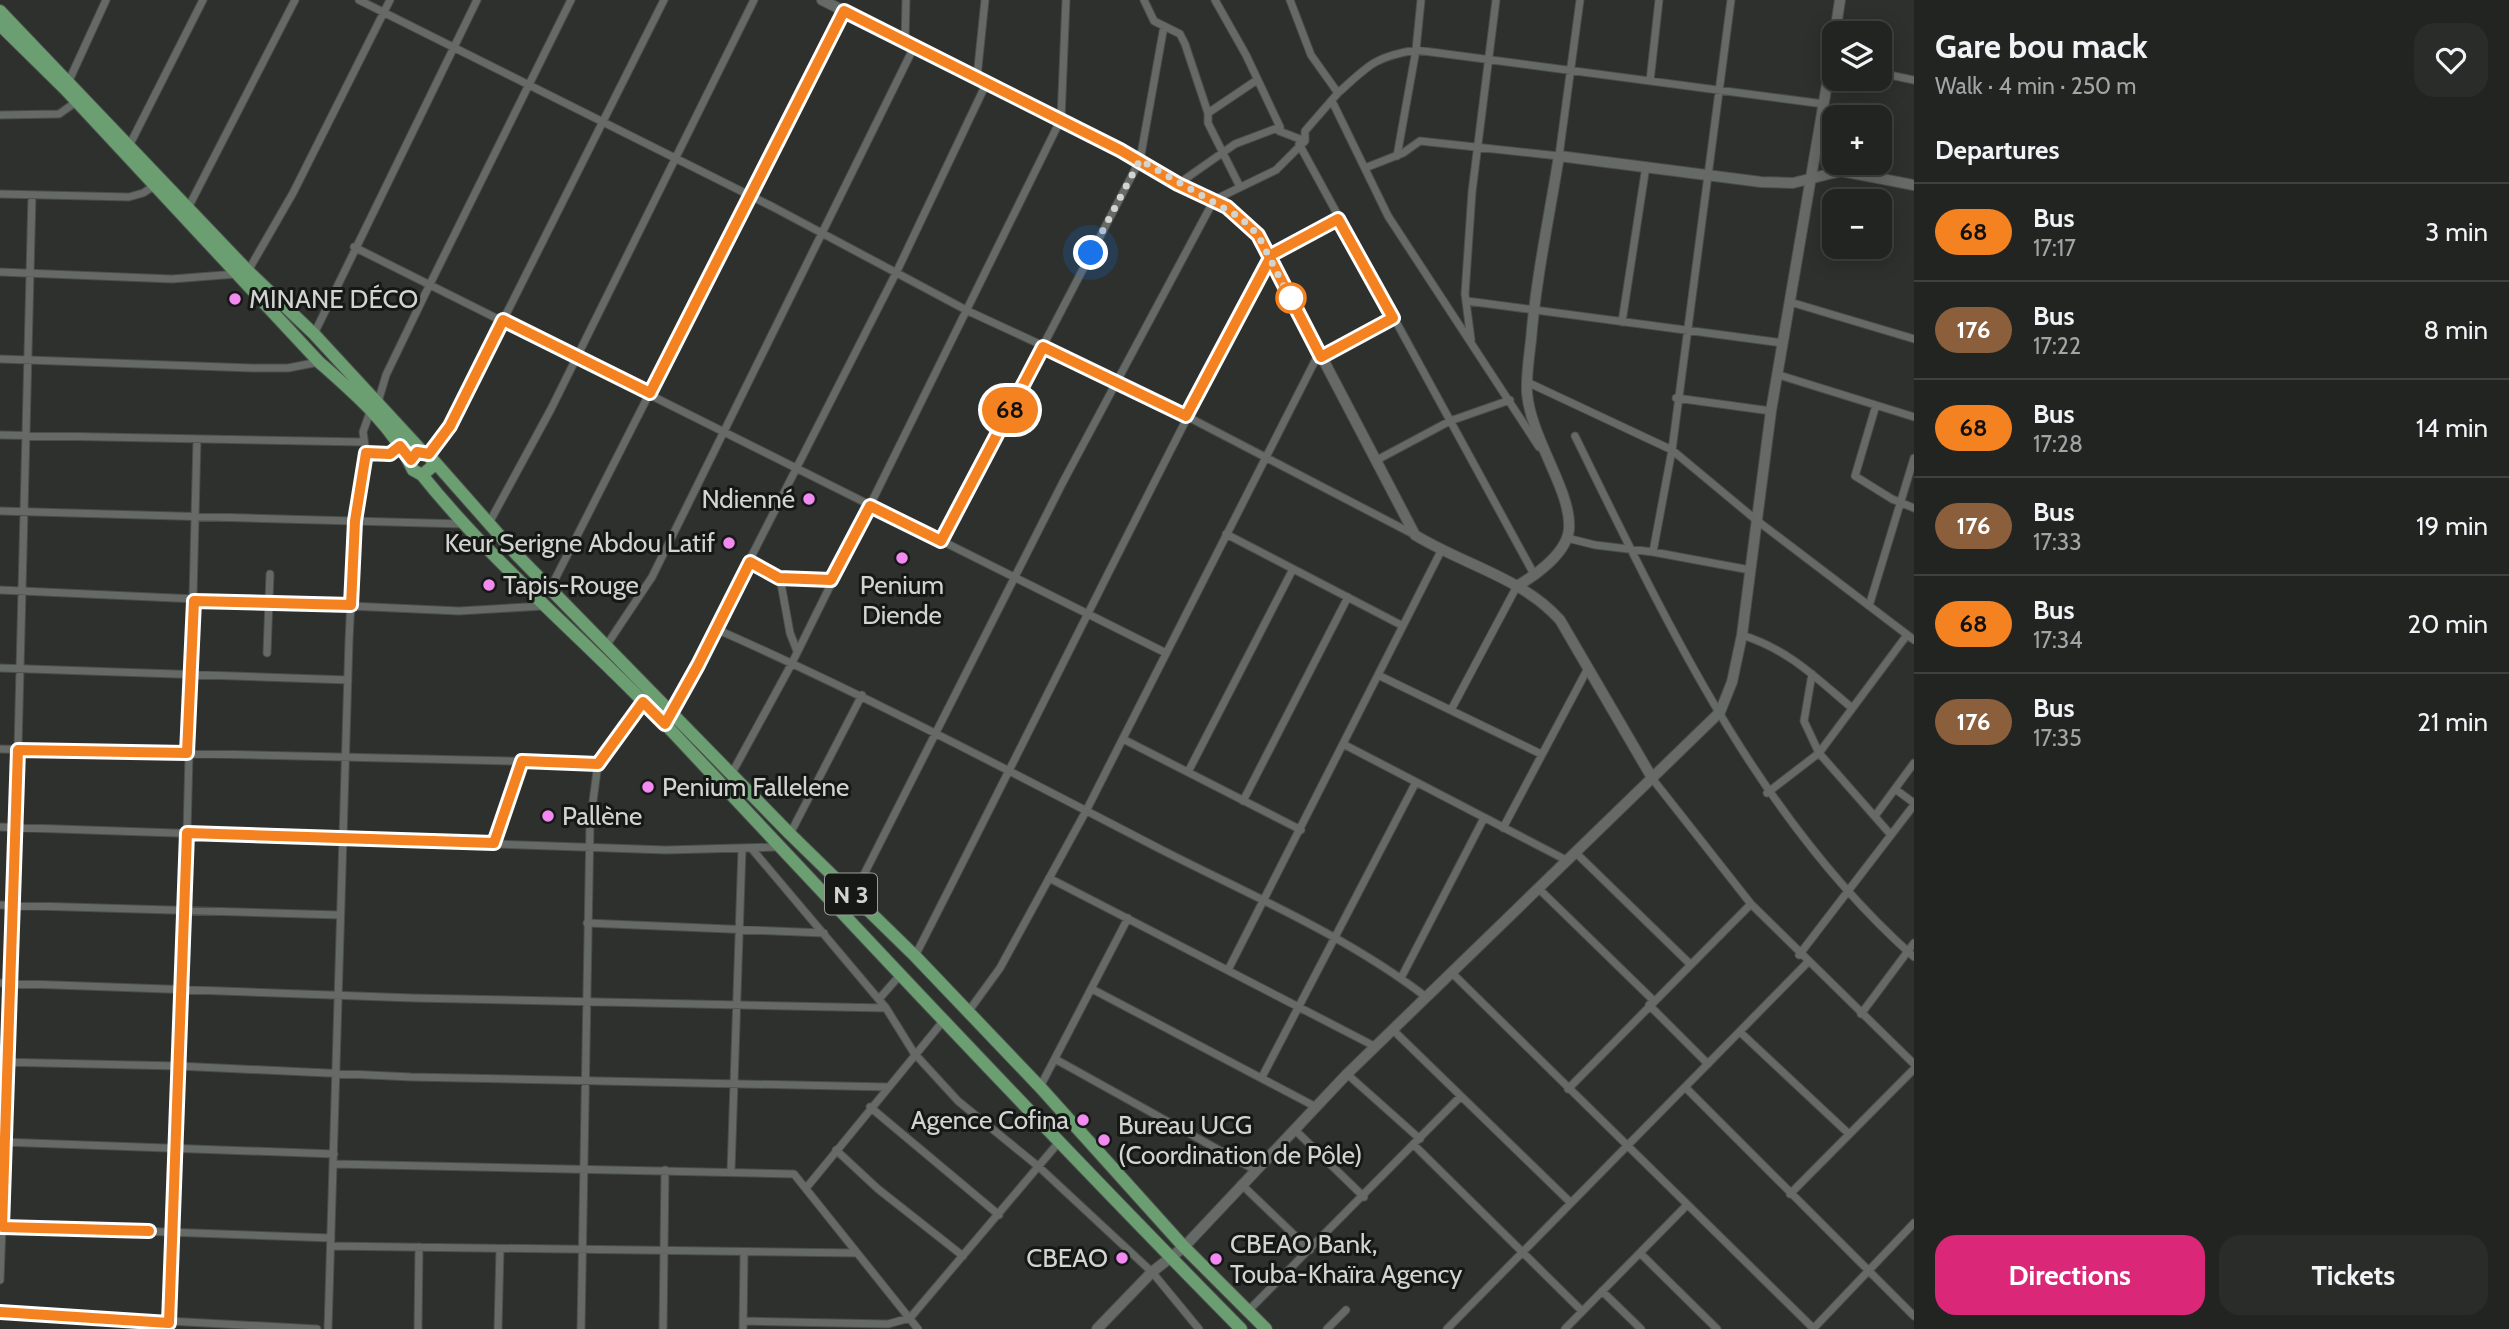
<!DOCTYPE html>
<meta charset="utf-8">
<style>
body{margin:0;font-family:Cabin,sans-serif;background:#2a2c2a;color:#f1f3f6;height:100vh;display:flex;flex-direction:column;font-size:26px;white-space:nowrap}
*{box-sizing:border-box;margin:0}
p{font-size:23px;color:#a2a4a5}
.icon{flex:none;width:38px;height:38px;fill:none;stroke:currentColor;stroke-width:2;stroke-linecap:round;stroke-linejoin:round}
.map{position:relative;flex:1;overflow:hidden}
.details{display:flex;flex-direction:column;background:#222422;width:595px}
.details>*{flex:none}
.badge{padding:0 14px;border-radius:23px;font-size:24px;line-height:46px}
.fabs{position:absolute;left:1822px;top:21px;display:grid;gap:14px}
.fabs a{display:grid;place-items:center;width:70px;height:70px;border-radius:14px;background:#222422;box-shadow:0 4px 18px #0003,0 0 0 2px #3f4140;font-size:35px}
.you{position:absolute;width:35px;height:35px;margin:-18px;border:5px solid #fff;border-radius:50%;background:#1a73e8;box-shadow:0 0 0 10px #1a73e833}
.map>.badge{position:absolute;translate:-50% -50%;box-shadow:0 0 0 4px #fff}
h2{padding:0 21px;font-size:26px;line-height:63px}
.round{display:grid;place-items:center;flex:none;width:74px;height:74px;border-radius:21px;background:#2a2c2a}
.headline{display:flex;align-items:center;justify-content:space-between;height:119px;padding:0 21px}
h1{font-size:33px;font-weight:700;line-height:52px}
.cta{display:flex;gap:14px;margin-top:auto;padding:14px 21px}
.cta a{flex:1;height:80px;border-radius:21px;background:#db2777;color:#fff;font-size:28px;font-weight:700;line-height:80px;text-align:center}
.cta a+a{background:#2a2c2a;color:#f1f3f6}
ul{padding:0;list-style:none}
li{display:flex;align-items:center;gap:21px;height:98px;padding:0 21px;border-top:2px solid #3f4140}
li div{flex:1}
li b{display:block;font-size:26px}
li em{font-style:normal}
li .badge{min-width:77px;font-weight:700;text-align:center}
main{display:flex;flex:1;min-height:0}
.map>svg:first-child{display:block}
</style>
<main>
<div class="map">
<svg width="1914" height="1329" viewBox="0 0 1914 1329">
<rect width="100%" height="100%" fill="#2d302d"/>
<g fill="none" stroke-linecap="round" stroke-linejoin="round">
<g stroke="#4a4d4a" stroke-width="9">
<path id="street" d="M359,0L773,207L968,311L1117,380L1413,534
M1215,0L1246,55L1280,127
M1290,0L1311,55L1338,93C1369,65 1374,57 1416,50L1824,104
M1164,26L1180,34L1185,44L1208,113V123L1240,187
M905,42L906,0
M1880,73L1914,80
M977,77L985,0
M1650,81L1659,0
M67,85L106,0
M1332,101L1388,216L1539,447
M1208,113L1257,80
M0,115L59,114L79,100
M1299,144L1535,576
M129,146L203,0
M1397,156L1416,50L1421,0
M1365,168L1403,153L1420,141L1559,156L1580,0
M1178,184L1235,144L1280,127L1279,131L1305,141
M0,194L129,197L143,193L154,186
M188,208L295,0
M354,247L1166,653
M1269,256L1338,218
M248,271L293,193L390,0
M0,272L172,279L237,274
M1467,301L1783,343
M1790,302L1914,339
M1622,322L1646,166
M314,334L477,0
M1471,340L1465,294L1472,192L1496,0
M1321,357L1393,318
M0,359L252,368H288L319,362
M1779,375L1914,417
M1527,382L1672,450L1755,519L1914,640
M1676,398L1771,411
M378,402L386,375L430,284L571,0
M1876,405L1855,476L1892,499L1914,508
M0,435L363,442
M1575,436C1666,621 1757,818 1914,957
M366,453L390,454L400,446
M429,454L443,438L466,394L664,0
M1375,461L1450,421L1510,400
M0,511L463,524
M489,523L551,409L754,0
M1226,534L1403,626
M1567,538L1595,545L1653,552L1750,570
M941,541L1140,160L1164,26L1154,21L1144,0
M1653,552L1672,450L1731,0
M750,562L780,578L831,580
M780,578L790,633L797,651
M551,587L844,11
M0,590L459,611L544,606
M1869,606L1914,458
M716,629C868,696 1015,774 1162,850C1250,895 1347,936 1426,997
M1742,635C1789,650 1815,677 1852,708
M606,646L652,577L914,47
M267,653L270,574
M0,668L348,680
M1812,674L1804,721L1819,753L1891,835
M1380,676L1541,754
M1451,710L1517,586
M671,714L897,271L987,82
M1123,739L1301,830
M1345,745L1566,860
M0,749L598,763
M1188,772L1293,569
M732,773L791,665L1061,119L1066,0
M1651,777L1751,904L1914,1064
M1895,789L1914,803
M1767,793L1819,753L1907,635
M1243,801L1348,597
M1875,816L1914,763
M0,827L666,850L778,847
M1503,828L1587,670
M790,834L862,695
M494,843L522,761
M752,849L886,1008L914,1053L958,1101L1039,1167L1152,1272L1199,1329
M1575,852L1690,964
M1049,878L1376,1047
M1538,888L1654,1001
M853,896L1063,482L1214,200L1276,170L1305,141V131L1338,93
M0,905L340,915
M587,923L824,933
M1799,955L1914,805
M915,956C1034,724 1148,489 1270,258
M1228,970L1441,551
M1452,973L1814,1329
M1401,978L1484,818
M0,983L413,998L886,1008
M1092,989L1316,1107
M879,999L901,974
M1649,1005L1708,1064
M968,1012L1000,968L1086,811L1319,353
M1861,1014L1914,943
M1393,1030L1571,1203
M1740,1032L1849,1134
M1055,1059L1255,1170
M0,1062L178,1066L411,1077L888,1087
M1347,1074L1420,1139
M1262,1077L1416,782
M1040,1087L1128,918
M1685,1087L1914,1316
M1568,1089L1751,904
M870,1107L999,1215
M1295,1130L1364,1197
M2,1142L334,1154
M1414,1145L1582,1311
M836,1150L878,1189L963,1256
M334,1164L794,1174L918,1329
M731,1171L742,849
M1241,1184L1310,1250
M807,1187L944,1020
M1790,1194L1914,1069
M0,1226L331,1238
M331,1246L857,1253
M1640,1253L1717,1329
M0,1280L14,906L32,195
M1602,1291L1641,1329
M1248,1311L1460,1097
M0,1312L317,1329
M743,1321L888,1324L910,1318L1059,1142
M169,1329L187,833L197,439
M328,1329L349,640L355,521L366,453L363,432L370,412
M418,1329L419,1247
M498,1329L500,1249
M581,1329L590,824L598,763L643,702
M663,1329L665,1170
M743,1329L744,1254
M1327,1329L1346,1310
M1447,1329L1807,963
M1565,1329L1686,1206
M1813,1329L1914,1223"/>
</g>
<g stroke="#4a4d4a" stroke-width="12">
<path id="secondary" d="M822,0L1140,160C1180,185 1224,201 1258,235L1415,535C1462,564 1523,578 1560,620L1651,776
M1835,33L1840,0
M1517,586C1536,575 1567,553 1569,529C1572,492 1531,439 1527,393C1526,376 1529,358 1531,340C1536,278 1549,218 1559,156L1761,182L1793,183L1841,171L1914,185
M1097,1329L1152,1272L1184,1247L1347,1074L1720,712L1732,682L1742,635L1771,411L1834,43"/>
</g>
<g stroke="#4a4d4a" stroke-width="14">
<path id="primary" d="M0,11L248,271L314,334L422,451
M0,25L65,89L319,362C354,393 394,427 413,470L422,475L433,466L431,457L426,452H417L411,460
M433,460L516,554L790,834L915,956L1040,1087L1184,1247L1266,1329
M422,475C495,566 587,641 667,726C857,929 1046,1131 1241,1329"/>
</g>
<use href="#street" stroke="#666a66" stroke-width="7"/>
<use href="#secondary" stroke="#666a66" stroke-width="10"/>
<use href="#primary" stroke="#6b9f72" stroke-width="12"/>
</g>
<g fill="none" stroke-linecap="round" stroke-linejoin="round">
<g stroke="#fff" stroke-width="16">
<path id="line" d="M0,1312L169,1323L187,833L494,843L522,761L598,764L643,702L665,724L698,665L750,562L779,578L831,580L870,506L941,541L1043,347L1186,416L1270,258L1321,357L1393,318L1338,219L1269,256L1258,235L1227,207L1178,184L1120,150L844,11L650,393L503,320L450,426L429,454L417,452L411,460L400,446L390,454L366,453L355,521L351,605L194,601L187,753L18,750L2,1227L149,1231"/>
</g>
<use href="#line" stroke="#f58220" stroke-width="10"/>
<path stroke="#d2d4d2" stroke-width="7" stroke-dasharray="0 12.6" d="M1091,253L1140,160L1241,218L1258,235L1294,306L1291,298"/>
</g>
<circle fill="#fff" stroke="#f58220" stroke-width="3.5" cx="1291" cy="298" r="14"/>
<g fill="#f28af2" stroke="#161816" stroke-width="2.5">
<circle cx="235" cy="299" r="7"/>
<circle cx="809" cy="499" r="7"/>
<circle cx="729" cy="543" r="7"/>
<circle cx="902" cy="558" r="7"/>
<circle cx="489" cy="585" r="7"/>
<circle cx="648" cy="787" r="7"/>
<circle cx="548" cy="816" r="7"/>
<circle cx="1083" cy="1120" r="7"/>
<circle cx="1104" cy="1140" r="7"/>
<circle cx="1122" cy="1258" r="7"/>
<circle cx="1216" cy="1259" r="7"/>
</g>
<g text-anchor="middle" dominant-baseline="central" stroke-width="6" stroke-linejoin="round" paint-order="stroke">
<rect fill="#161816" stroke="#9a9c9a" stroke-width="2" x="825" y="873.5" width="52" height="41" rx="5"/>
<g font-size="24" font-weight="bold" fill="#d2d4d2">
<text x="851" y="894">N 3</text>
</g>
<g font-size="26" fill="#d2d4d2" stroke="#161816" text-anchor="start">
<text x="249" y="299">MINANE DÉCO</text>
<text x="795" y="499" text-anchor="end">Ndienné</text>
<text x="715" y="543" text-anchor="end">Keur Serigne Abdou Latif</text>
<text x="503" y="585">Tapis-Rouge</text>
<text x="902" y="585" text-anchor="middle">Penium<tspan x="902" dy="30">Diende</tspan></text>
<text x="662" y="787">Penium Fallelene</text>
<text x="562" y="816">Pallène</text>
<text x="1069" y="1120" text-anchor="end">Agence Cofina</text>
<text x="1118" y="1125">Bureau UCG<tspan x="1118" dy="30">(Coordination de Pôle)</tspan></text>
<text x="1230" y="1244">CBEAO Bank,<tspan x="1230" dy="30">Touba-Khaïra Agency</tspan></text>
<text x="1108" y="1258" text-anchor="end">CBEAO</text>
</g>
</g>
</svg>
<div class="fabs">
<a><svg class="icon" aria-label="layers" viewBox="0 0 24 24"><path d="M12 4l9 5-9 5-9-5zM3 14l9 5 9-5"/></svg></a>
<a>+</a>
<a>−</a>
</div>
<div class="you" style="left:1091px;top:253px"></div>
<b class="badge" style="left:1010px;top:410px;background:#f58220;color:#111">68</b>
</div>
<section class="details">
<div class="headline"><div><h1>Gare bou mack</h1><p>Walk · 4 min · 250 m</p></div><a class="round"><svg class="icon" aria-label="heart" viewBox="0 0 24 24"><path d="M12 20l-8-8c-3-5 5-10 8-4 3-6 11-1 8 4z"/></svg></a></div>
<h2>Departures</h2>
<ul>
<li><span class="badge" style="background:#f58220;color:#111">68</span><div><b>Bus</b><p>17:17</p></div><em>3 min</em></li>
<li><span class="badge" style="background:#8b5e3c;color:#fff">176</span><div><b>Bus</b><p>17:22</p></div><em>8 min</em></li>
<li><span class="badge" style="background:#f58220;color:#111">68</span><div><b>Bus</b><p>17:28</p></div><em>14 min</em></li>
<li><span class="badge" style="background:#8b5e3c;color:#fff">176</span><div><b>Bus</b><p>17:33</p></div><em>19 min</em></li>
<li><span class="badge" style="background:#f58220;color:#111">68</span><div><b>Bus</b><p>17:34</p></div><em>20 min</em></li>
<li><span class="badge" style="background:#8b5e3c;color:#fff">176</span><div><b>Bus</b><p>17:35</p></div><em>21 min</em></li>
</ul>
<div class="cta"><a>Directions</a><a>Tickets</a></div>
</section>
</main>
